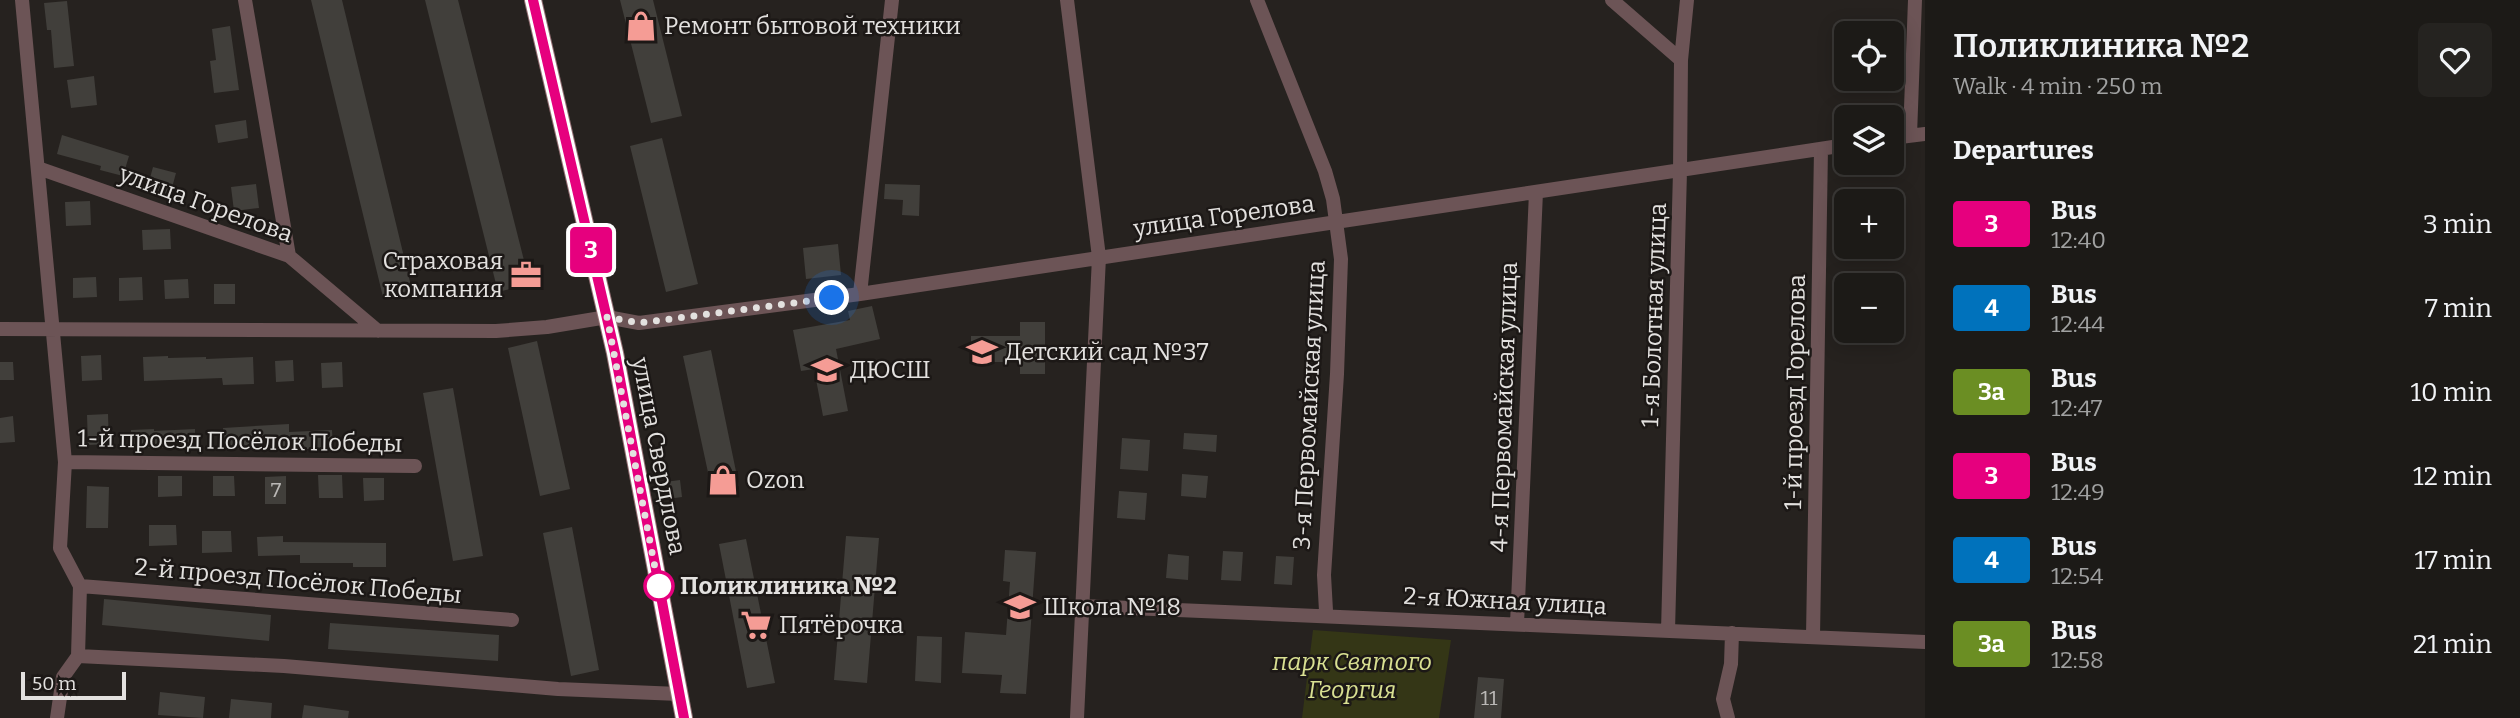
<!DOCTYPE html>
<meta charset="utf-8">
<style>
body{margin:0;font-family:Bitter,serif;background:#252320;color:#f1f3f6;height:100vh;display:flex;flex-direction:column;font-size:26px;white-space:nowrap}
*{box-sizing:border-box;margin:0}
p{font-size:23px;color:#a0a1a1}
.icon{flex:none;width:38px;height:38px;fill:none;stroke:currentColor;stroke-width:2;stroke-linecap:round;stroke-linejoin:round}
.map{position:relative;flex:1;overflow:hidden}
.sheet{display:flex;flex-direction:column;background:#1c1a17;width:595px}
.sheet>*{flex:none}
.badge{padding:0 14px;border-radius:5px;font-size:24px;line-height:46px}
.controls{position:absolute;left:1834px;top:21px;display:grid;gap:14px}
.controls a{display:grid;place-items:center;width:70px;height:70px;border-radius:10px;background:#1c1a17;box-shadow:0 4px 18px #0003,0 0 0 2px #3a3836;font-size:35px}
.scale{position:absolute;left:21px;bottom:18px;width:105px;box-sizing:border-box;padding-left:7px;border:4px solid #e3e1df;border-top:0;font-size:19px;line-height:24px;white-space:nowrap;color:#e3e1df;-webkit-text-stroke:5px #1c1816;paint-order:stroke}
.you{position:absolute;width:35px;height:35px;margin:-18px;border:5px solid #fff;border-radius:50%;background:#1a73e8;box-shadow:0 0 0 10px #1a73e833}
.map>.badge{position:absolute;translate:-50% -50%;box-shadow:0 0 0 4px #fff}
h2{padding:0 28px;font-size:26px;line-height:63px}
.round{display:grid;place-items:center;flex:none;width:74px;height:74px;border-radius:10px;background:#252320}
.headline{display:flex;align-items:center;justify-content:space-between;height:119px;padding:0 28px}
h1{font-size:33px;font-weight:600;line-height:52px}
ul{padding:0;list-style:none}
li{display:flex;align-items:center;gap:21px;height:84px;padding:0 28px}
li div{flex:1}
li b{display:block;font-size:26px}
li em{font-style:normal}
li .badge{min-width:77px;font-weight:700;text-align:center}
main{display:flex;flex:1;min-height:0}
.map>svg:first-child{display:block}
</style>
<main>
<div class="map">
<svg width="1925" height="718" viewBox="0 0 1925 718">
<rect width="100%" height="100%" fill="#26221f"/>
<path fill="#343616" d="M1313,630L1451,640L1439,718H1302Z"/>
<path fill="#413f3b" d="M311,0H342L412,290L383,297Z
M425,0H458L530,284L498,292Z
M620,0H653L682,116L651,123Z
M67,1L74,66L54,68L51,30H47L44,3Z
M230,26L239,90L214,93L210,61L216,60L212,29Z
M94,76L97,105L71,108L67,80Z
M246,120L248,138L218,143L215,125Z
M62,135L129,156L123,176L100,170L101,166L57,154Z
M662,138L698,284L666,292L630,146Z
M153,167L176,173L170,195L147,189Z
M256,184L259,208L234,211L231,187Z
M885,184L920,185L919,216L902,215L903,200L884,199Z
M90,201L91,225L66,226L65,202Z
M170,229L171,249L143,250L142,230Z
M838,244L841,275L806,279L803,248Z
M96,277L97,297L73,298V278Z
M142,277L143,300L119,301V278Z
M188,279L189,298L165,299L164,280Z
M214,284H235V304H214Z
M872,306L880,339L836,349L848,411L823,416L814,369L801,371L793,330L850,320L848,311Z
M1020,322H1045V374H1020V362H971V336H1020Z
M537,341L570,489L540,496L508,348Z
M711,350L739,486L712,491L683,356Z
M101,355L102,380L82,381L81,356Z
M168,356V358L206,357V359L253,357L254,384L223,385L222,378L144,381L143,357Z
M293,360L294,381L276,382L275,361Z
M0,362H13L14,380H0Z
M342,362L343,387L322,388L321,363Z
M453,388L483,556L453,561L423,393Z
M108,414L109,444L88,445L87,415Z
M13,416L15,442L0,443V418Z
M289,424V432L332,430L333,448L307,449L306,447L224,449L223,428Z
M154,429V431L195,429V447L131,448V430Z
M1184,433L1217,435L1216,452L1183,449Z
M1122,438L1150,440L1148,471L1120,469Z
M1182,474L1208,476L1206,498L1181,496Z
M318,475H342L343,498H319Z
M158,476H182V496L158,497Z
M213,476H234L235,496H213Z
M286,476V504H265V477Z
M363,478H384V500L364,501Z
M680,480L682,497L668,499L665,482Z
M87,486L109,487L108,528H86Z
M1119,491L1147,493L1145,520L1117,518Z
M149,525H176L177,545L149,546Z
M572,527L599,670L571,676L543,533Z
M202,531H231L232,552L202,553Z
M283,536V542L386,543V567H353V563H300V555L258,556L257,537Z
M846,536L879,538L867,683L834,680Z
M746,539L775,683L747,688L719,544Z
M1005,550L1036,552L1026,694L1000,693L1002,675L962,673L965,632L1006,635L1010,582L1003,581Z
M1223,551L1243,552L1241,581L1221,580Z
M1168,554L1189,556L1188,580L1166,578Z
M1276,556L1294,557L1292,585L1274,584Z
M104,599L271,615L269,641L102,625Z
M330,623L499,635L498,661L328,649Z
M917,636L942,637L941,683L915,681Z
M1478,677L1504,679L1501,718H1474Z
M160,692L205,697L203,718L158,715Z
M231,699L272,703L271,718H229Z
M304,705L349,711L348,718H302Z"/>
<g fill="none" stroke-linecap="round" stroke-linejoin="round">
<path stroke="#6c5456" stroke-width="14" d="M22,0L65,462L60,548L80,586L78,656L63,677L57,718
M245,0L289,256
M1067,0L1099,257L1077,718
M1257,0L1325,171L1333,199L1341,259L1337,374L1324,575L1326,611L1323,615
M1612,0L1681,60
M1910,135L1915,0
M1892,138L1925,134
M38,168L289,256L378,331
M860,294L892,0
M0,329L496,331L547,327L607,317L639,323L860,294L1846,145
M65,462L415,466
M80,586L512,620
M1083,606L1925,642
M1517,624L1536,192
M1668,631L1680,171L1681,60L1687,0
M1813,637L1821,149
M78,656L284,666L558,689L679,694
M1728,718L1723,699L1731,664L1732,633"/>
<path stroke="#956f74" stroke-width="18" d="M533,0L615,353L684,718"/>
</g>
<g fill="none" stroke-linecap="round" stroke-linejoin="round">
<g stroke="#fff" stroke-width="16">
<path id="line" d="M533,0L615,353L684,718"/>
</g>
<use href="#line" stroke="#e6007e" stroke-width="10"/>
<path stroke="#e3e1df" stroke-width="7" stroke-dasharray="0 12.6" d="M659,586L660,594L607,317L639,323L832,298"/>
</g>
<defs>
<g id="shop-bare" transform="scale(2.415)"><path d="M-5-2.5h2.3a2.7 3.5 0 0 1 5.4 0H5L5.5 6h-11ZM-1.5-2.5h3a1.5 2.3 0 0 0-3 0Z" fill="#f59c95" stroke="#1c1816" stroke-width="2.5" paint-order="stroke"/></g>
<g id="office-bare" transform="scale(2.415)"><path d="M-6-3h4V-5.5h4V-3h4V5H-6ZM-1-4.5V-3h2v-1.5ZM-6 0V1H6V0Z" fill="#f59c95" stroke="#1c1816" stroke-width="2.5" paint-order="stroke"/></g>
<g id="school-bare" transform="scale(2.415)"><path d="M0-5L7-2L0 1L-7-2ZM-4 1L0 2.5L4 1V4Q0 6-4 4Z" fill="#f59c95" stroke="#1c1816" stroke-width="2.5" paint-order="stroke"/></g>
<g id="supermarket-bare" transform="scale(2.415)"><path d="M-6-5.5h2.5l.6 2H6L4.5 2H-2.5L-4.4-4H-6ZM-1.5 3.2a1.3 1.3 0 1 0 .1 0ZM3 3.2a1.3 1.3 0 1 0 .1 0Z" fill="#f59c95" stroke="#1c1816" stroke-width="2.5" paint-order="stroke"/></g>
</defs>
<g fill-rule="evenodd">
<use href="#shop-bare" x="641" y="26"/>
<use href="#office-bare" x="526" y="275"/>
<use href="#school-bare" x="982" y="352"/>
<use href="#school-bare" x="827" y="370"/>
<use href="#shop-bare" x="723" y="480"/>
<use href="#school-bare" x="1020" y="607"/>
<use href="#supermarket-bare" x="756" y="625"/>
</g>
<circle fill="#fff" stroke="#e6007e" stroke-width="3.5" cx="659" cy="586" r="14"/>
<g text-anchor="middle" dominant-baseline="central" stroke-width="5" stroke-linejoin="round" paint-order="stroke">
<g font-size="21" fill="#bab8b6">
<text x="276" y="490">7</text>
<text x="1489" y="698">11</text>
</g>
<g font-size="24" fill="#e3e1df" stroke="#1c1816" text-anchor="start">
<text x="664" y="26">Ремонт бытовой техники</text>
<text x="503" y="261" text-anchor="end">Страховая<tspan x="503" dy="28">компания</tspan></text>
<text x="1005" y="352">Детский сад №37</text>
<text x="850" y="370">ДЮСШ</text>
<text x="746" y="480">Ozon</text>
<text x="1043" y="607">Школа №18</text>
<text x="779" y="625">Пятёрочка</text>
</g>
<g font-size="24" fill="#e3e1df" stroke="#1c1816">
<text transform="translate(206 204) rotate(20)">улица Горелова</text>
<text transform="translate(1224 216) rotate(-8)">улица Горелова</text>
<text transform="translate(1654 315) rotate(-88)">1-я Болотная улица</text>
<text transform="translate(1795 392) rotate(-89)">1-й проезд Горелова</text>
<text transform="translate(1309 405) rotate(-87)">3-я Первомайская улица</text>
<text transform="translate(1504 407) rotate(-88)">4-я Первомайская улица</text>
<text transform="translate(240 441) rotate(1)">1-й проезд Посёлок Победы</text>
<text transform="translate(659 456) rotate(79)">улица Свердлова</text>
<text transform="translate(298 581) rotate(5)">2-й проезд Посёлок Победы</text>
<text transform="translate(1505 601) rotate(3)">2-я Южная улица</text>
</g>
<g font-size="24" font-weight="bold" fill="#e3e1df" stroke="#1c1816" text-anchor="start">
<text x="680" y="586">Поликлиника №2</text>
</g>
<g font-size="24" font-style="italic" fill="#d9e092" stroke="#1c1816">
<text x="1352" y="662">парк Святого<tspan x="1352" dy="28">Георгия</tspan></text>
</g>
</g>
</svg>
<div class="controls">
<a><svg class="icon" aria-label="locate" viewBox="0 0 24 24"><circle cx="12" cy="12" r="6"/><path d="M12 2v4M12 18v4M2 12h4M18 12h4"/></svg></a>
<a><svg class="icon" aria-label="layers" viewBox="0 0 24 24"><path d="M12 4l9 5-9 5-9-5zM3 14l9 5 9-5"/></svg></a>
<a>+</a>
<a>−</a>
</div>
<div class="scale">50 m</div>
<div class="you" style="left:832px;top:298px"></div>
<b class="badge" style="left:591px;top:250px;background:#e6007e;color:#fff">3</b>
</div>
<section class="sheet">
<div class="headline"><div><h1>Поликлиника №2</h1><p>Walk · 4 min · 250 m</p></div><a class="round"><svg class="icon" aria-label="heart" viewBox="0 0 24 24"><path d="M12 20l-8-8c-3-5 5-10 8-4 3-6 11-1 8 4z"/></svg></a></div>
<h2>Departures</h2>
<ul>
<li><span class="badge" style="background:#e6007e;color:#fff">3</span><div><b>Bus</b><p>12:40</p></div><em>3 min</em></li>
<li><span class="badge" style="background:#0072bc;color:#fff">4</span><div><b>Bus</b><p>12:44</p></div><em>7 min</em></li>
<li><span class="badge" style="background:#6b8e23;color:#fff">3а</span><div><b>Bus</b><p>12:47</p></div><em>10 min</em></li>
<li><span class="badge" style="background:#e6007e;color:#fff">3</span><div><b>Bus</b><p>12:49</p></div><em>12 min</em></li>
<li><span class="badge" style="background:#0072bc;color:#fff">4</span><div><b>Bus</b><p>12:54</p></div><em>17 min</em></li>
<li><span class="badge" style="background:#6b8e23;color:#fff">3а</span><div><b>Bus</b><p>12:58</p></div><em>21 min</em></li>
</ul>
</section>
</main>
